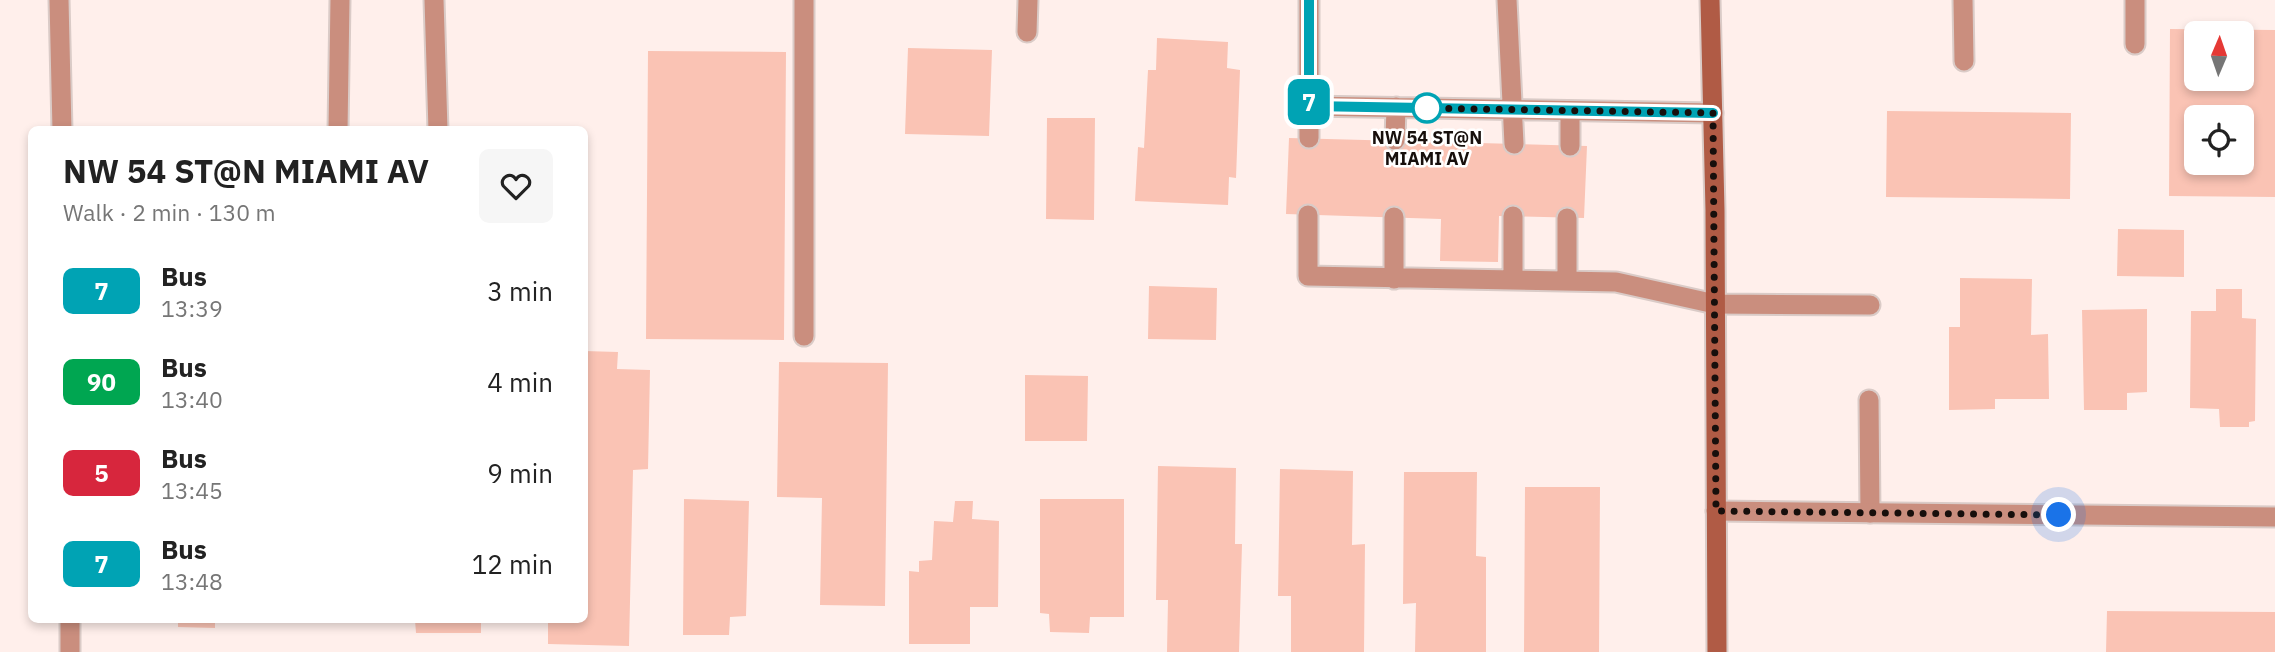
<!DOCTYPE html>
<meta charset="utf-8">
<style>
body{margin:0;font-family:"IBM Plex Sans",sans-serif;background:#f6f6f6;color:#222;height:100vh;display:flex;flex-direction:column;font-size:26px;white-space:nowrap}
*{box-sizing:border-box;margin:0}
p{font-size:23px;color:#767676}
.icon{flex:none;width:38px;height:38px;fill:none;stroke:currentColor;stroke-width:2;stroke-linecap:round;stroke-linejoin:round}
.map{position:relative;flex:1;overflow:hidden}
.details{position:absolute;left:28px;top:126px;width:560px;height:497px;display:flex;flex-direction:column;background:#fff;border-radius:10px;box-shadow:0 4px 10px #0003}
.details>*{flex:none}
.badge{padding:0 14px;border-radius:10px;font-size:24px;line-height:46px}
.needle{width:46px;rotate:2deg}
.controls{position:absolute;left:2184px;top:21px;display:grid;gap:14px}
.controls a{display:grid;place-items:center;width:70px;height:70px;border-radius:10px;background:#fff;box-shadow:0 4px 10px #0003;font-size:35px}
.you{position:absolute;width:35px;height:35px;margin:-18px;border:5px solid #fff;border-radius:50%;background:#1a73e8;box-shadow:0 0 0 10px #1a73e833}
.map>.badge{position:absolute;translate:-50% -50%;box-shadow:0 0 0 4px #fff}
.round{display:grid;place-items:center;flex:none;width:74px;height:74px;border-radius:10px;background:#f6f6f6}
.headline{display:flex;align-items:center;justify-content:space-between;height:119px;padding:0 35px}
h1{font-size:33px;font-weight:700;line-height:52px}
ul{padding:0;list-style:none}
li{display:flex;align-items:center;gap:21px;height:91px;padding:0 35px}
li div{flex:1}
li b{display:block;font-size:26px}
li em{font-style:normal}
li .badge{min-width:77px;font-weight:700;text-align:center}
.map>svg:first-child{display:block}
</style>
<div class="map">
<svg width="2275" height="652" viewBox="0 0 2275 652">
<rect width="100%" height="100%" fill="#ffefeb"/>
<path fill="#fac3b4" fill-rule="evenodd" d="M2170,29L2275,30V197L2169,196ZM2196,33H2242V79H2196ZM2196,117H2242V163H2196Z
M1157,38L1228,42L1227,68L1240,70L1236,178L1229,177L1228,205L1135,201L1138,147L1144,148L1148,70H1156Z
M908,48L992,50L989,136L905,134Z
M648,51L786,52L784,340L646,339Z
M1887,111L2071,113L2070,199L1886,197Z
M1047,118H1095L1094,220L1046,219Z
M1289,138L1587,146L1584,218L1499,216L1498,262L1440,261L1441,219L1286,214Z
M2118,229L2184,230V277L2117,276Z
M1960,278L2032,279L2031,335L2048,334L2049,399H1995V409L1949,410V327H1960Z
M1149,286L1217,288L1216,340L1148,339Z
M2216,289H2242V318L2256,319L2255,421L2249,422V427H2220L2219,409L2190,408L2191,311H2216Z
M2147,309V392L2127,393V410H2084L2082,310Z
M584,351L618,352L617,369L650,370L648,469L633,470L629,646L548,644V620H584Z
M779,362L888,363L885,606L820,605L822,498L777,497Z
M1025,375L1088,376L1087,441H1025Z
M1158,466L1236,468L1235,544H1242L1239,652H1167L1168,600H1156Z
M1280,469L1353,471L1352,545L1365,544L1364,652H1291V596H1278Z
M1404,472H1477L1476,556L1486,557V652H1415L1416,603L1403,604Z
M1525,487H1600L1599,652H1524Z
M684,499L749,501L746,616L730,617L729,635H683Z
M1040,499H1124V617H1090L1089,633L1050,632L1049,614L1040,613Z
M955,501H973L972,519L999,521L998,607H970V644H909V571L919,572V561L932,560L934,521L953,522Z
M2107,611L2275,612V652H2106Z
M178,620H215V628L178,627Z
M415,620H481V633H416Z"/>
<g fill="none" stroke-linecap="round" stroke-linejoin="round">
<g stroke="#dacbc7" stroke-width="23">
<path id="service" d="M434,0L438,130
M804,0V336
M1309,0V106L1713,113
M1507,0L1514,144
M1963,0L1964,61
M1027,32L1028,0
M2135,44V0
M1309,106V138
M338,130L340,0
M1395,140L1396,107
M1570,146V111
M1308,215V276L1616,282L1715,304L1870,305
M1567,218V281
M1394,279V217
M1513,280V216
M1869,400L1870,513"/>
</g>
<g stroke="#dacbc7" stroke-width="23">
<path id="minor" d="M59,0L62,130
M1716,511L2275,517
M70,620V652"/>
</g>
<g stroke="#dacbc7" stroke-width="23">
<path id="secondary" d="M1710,0L1715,210L1717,652"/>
</g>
<use href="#service" stroke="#ca8e7e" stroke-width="19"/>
<use href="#minor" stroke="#ca8e7e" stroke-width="19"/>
<use href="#secondary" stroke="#b05b45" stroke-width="19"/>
</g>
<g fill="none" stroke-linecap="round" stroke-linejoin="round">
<g stroke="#fff" stroke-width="16">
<path id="line" d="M1309,0V106L1713,113"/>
</g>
<use href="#line" stroke="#00a3b4" stroke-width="10"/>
<path stroke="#170f0c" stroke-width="7" stroke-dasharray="0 12.6" d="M1427,108H1419L1713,113L1716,511L2059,515"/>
</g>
<circle fill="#fff" stroke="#00a3b4" stroke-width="3.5" cx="1427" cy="108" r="14"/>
<g text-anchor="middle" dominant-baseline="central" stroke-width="5" stroke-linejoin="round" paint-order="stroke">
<g font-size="18" font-weight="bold" fill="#170f0c" stroke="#fff">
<text x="1427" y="137">NW 54 ST@N<tspan x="1427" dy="21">MIAMI AV</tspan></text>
</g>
</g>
</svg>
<div class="controls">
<a><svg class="needle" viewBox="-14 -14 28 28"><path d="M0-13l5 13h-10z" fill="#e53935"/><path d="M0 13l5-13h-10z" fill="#767676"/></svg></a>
<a><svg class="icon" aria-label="locate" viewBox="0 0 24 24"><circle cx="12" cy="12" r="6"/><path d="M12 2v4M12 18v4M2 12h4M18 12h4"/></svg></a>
</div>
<div class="you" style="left:2059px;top:515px"></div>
<b class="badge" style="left:1309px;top:102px;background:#00a3b4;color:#fff">7</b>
<section class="details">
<div class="headline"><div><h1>NW 54 ST@N MIAMI AV</h1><p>Walk · 2 min · 130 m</p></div><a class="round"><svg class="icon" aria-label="heart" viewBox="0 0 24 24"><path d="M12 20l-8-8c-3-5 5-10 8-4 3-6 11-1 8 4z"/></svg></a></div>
<ul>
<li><span class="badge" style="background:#00a3b4;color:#fff">7</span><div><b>Bus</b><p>13:39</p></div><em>3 min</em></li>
<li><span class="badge" style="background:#00a651;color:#fff">90</span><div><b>Bus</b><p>13:40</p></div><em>4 min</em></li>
<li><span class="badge" style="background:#d7263d;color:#fff">5</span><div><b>Bus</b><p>13:45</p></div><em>9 min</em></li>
<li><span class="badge" style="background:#00a3b4;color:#fff">7</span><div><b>Bus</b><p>13:48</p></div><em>12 min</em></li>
</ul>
</section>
</div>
